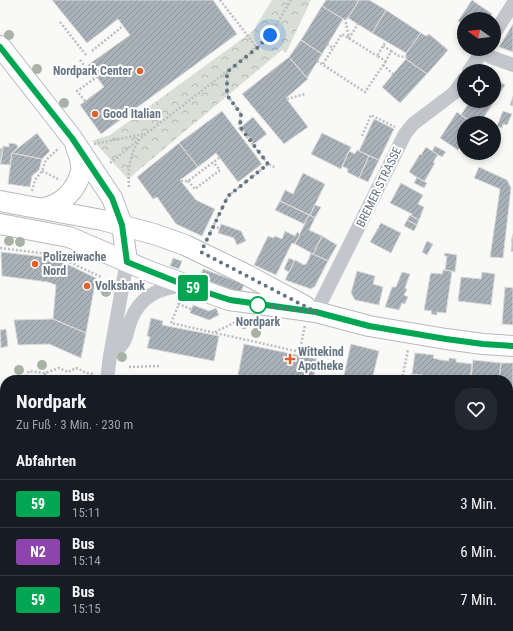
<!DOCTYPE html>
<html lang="de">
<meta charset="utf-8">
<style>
body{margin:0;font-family:"Roboto Condensed",sans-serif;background:#242831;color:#f1f3f6;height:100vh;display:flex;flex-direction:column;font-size:15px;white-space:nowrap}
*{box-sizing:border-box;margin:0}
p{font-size:13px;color:#9ea1a6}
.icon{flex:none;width:22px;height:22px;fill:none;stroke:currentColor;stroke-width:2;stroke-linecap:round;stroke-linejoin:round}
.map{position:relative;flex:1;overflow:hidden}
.sheet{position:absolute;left:0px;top:375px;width:513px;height:256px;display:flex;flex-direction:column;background:#171b24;border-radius:16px 16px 0 0;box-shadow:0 2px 6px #0003}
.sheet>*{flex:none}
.badge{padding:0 8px;border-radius:3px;font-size:14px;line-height:26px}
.needle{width:26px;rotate:285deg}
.fabs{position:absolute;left:457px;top:12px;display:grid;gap:8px}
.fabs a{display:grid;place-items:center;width:44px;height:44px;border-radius:50%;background:#171b24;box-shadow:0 2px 6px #0003;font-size:20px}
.you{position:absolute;width:20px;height:20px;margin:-10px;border:3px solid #fff;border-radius:50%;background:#1a73e8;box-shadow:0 0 0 6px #1a73e833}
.map>.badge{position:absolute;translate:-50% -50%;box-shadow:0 0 0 2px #fff}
h2{padding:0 16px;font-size:15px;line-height:36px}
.round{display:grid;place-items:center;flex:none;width:42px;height:42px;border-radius:16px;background:#242831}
.head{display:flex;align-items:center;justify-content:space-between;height:68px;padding:0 16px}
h1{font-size:19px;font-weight:700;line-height:30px}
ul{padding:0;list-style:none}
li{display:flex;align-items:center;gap:12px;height:48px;padding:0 16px;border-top:1px solid #363941}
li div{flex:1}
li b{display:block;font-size:15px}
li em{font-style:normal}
li .badge{min-width:44px;font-weight:700;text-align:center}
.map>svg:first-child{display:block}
</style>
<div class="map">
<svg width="513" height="631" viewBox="0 0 513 631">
<defs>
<pattern id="park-crowns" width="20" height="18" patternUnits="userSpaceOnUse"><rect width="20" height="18" fill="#d9ded6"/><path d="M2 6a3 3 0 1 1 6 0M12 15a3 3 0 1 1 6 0" fill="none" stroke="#b4b9b3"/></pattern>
<pattern id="building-hatch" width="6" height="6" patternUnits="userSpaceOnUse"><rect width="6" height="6" fill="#a9b2b8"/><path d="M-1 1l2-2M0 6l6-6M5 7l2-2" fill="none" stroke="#8d959b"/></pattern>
</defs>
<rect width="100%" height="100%" fill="#f9f9f7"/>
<path fill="url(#park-crowns)" d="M272,0H311L286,53L282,50L128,179L98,146L92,141L110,135L253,31Z"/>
<path fill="url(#building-hatch)" stroke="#dbdbd9" d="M52,0H213L237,34L101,134L80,105L104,87L88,65L130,35L118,19L87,43Z
M326,0H359L348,18L343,19L322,6Z
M359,0H369L386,10L372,33L348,18Z
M472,0L492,14L489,19H464V26L458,21Z
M322,6L343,19L322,54L301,40Z
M386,10L421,33L406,53L372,33Z
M513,24V52L499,47Z
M421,33L426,36L429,34L448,50L427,74L406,59V53Z
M301,40L322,54L307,78L289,57Z
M289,57L308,79L286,98L308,127L284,144L242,94Z
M406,59L427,74L400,103L382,87Z
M494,78L505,85L480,123H473L461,115L470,101H494Z
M513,96V106L510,105Z
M222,111L262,164L238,182L216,153L198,167L179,143Z
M503,111L512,114L507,125L503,124L502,128L497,126Z
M457,112L473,123H464V140L458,150L440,138Z
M253,117L267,134L254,144L241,127Z
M374,119L394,129L379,160L359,151Z
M37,133L50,151L42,159L12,153Z
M322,133L351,147L341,169L311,154Z
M9,143L16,144L18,147L12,153L10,165L0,164L3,146L9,147Z
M179,143L198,167L180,180L196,200L215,209L202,236L176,224L157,197L153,199L137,177Z
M435,146L446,152L442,157L432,151Z
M426,147L438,155L433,162L435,163L424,182L409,172L420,154L421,155Z
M0,148L3,149L1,162H0Z
M357,150L369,156L359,178L347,172L348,169L342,166L349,151L355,154Z
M12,153L42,159L39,170L32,176L30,187L8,184Z
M369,156L379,160L368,182L359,178Z
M479,167L507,180L511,188L503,258L490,257L500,189L474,178Z
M303,173L325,184L310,215L280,201L285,190L293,194Z
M417,177L427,183L424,188L414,183Z
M401,183L423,195L418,204L424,207L419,220L411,216L412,214L390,203Z
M280,201L309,215L304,224L275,210Z
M315,205L321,207L315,218L310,215Z
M309,215L315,218L309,230L322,236L313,254L295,244Z
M410,215L419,220L417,225L407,220Z
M407,220L417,225L414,231L404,226Z
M381,223L401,233L391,253L370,242Z
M221,224L241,231L246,241L237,245L234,238L218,233Z
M285,231L295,236L297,232L300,234L295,244L292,243L276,275L254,265L268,236L273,238L275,236L282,239Z
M513,234V252L511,251L512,242H511Z
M322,236L337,245L328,261L313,254Z
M427,241L433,244L427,255L422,252Z
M1,252L54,258L96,278L86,333L53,319L56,285L48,282L2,276Z
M311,253L328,261L315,286L311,289L285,280L295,260L304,265L307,263Z
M445,253L457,255L455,272L445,270L447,256H444Z
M173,258L182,261L179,269L170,266Z
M289,258L295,261L289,272L284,269Z
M203,269L244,284L241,293L200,278Z
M443,270L452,271L446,313L437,312V315L431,314L432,311L424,310L430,276L431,273L442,274Z
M357,271L375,276L373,284L383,287L379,305L355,300L351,293Z
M402,272L410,274L405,288L407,289L404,295L408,297L405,304L402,303L399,310L385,307L392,287H396Z
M482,272L495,274L491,305L458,301L461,277L481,279Z
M505,287L513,288V325L502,324Z
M193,305L209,311L216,308L219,315L209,320L190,313Z
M151,318L163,321L162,325L219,336L214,361L147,348L150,337L147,336Z
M53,319L86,333L81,358L49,344L18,345L14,320Z
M6,329L8,346L1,348L0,330Z
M244,344L317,359L313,380H237Z
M351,344L379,351L372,380L343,379Z
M415,353L434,355L433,358L441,360L449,361V358L456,359V362L472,364L470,380H442V378L412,374Z
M473,360L501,363L499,380H471Z
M501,363H513V389L510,388V385H508V380H499Z
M412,374L423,375V380H409Z
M330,376L343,379L347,380H329Z
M136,377L161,378L160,380H136Z
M0,455L3,471H0Z
M0,471H3L5,485V513L0,514Z
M88,626H104V631H89Z
M208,626H256V631H208Z
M256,626H295V631H284V630H278V631H256Z
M353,626H386L385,629L382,628L381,631H352Z
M490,626H503L502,630Z
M382,628L385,629L400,631H381Z"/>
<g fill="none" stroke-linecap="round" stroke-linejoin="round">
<g stroke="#b5babf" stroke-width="22">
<path id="secondary" d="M0,46L72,138L112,198L122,225L127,261
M0,201L102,220L154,234L185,245L243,273L305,306
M44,208C63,204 76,190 81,172C82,164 79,154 76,147
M0,224L69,237L151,272L229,300L316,312L369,326L446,339L483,344L513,346"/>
</g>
<path stroke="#bbbec1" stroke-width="2.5" stroke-dasharray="2 2" stroke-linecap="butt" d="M220,0L257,48
M345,18L349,38L358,24
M60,22L86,55
M327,44L333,48
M383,46L391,51L386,61L377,56L386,41
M92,51L123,26
M391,51L399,56L406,57
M80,60L94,78
M317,61L365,92L386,61
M323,64L342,34L377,56
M383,65L393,74
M227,72V95L241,114L239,127L268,164L276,168
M287,99L305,94
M85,101L77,91L97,77
M362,136L371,115L395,127
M94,144L144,134
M110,163L142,137L257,48L270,35L291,0
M42,171L60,180
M181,181H188L219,158
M188,181L195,189L220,170L213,162
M129,187C128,171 129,153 140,140
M32,191L35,180L42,171L46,160L59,148
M213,226L219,228
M207,239L228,196L268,164
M0,248L55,255L101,277
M181,299L171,323L296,351L300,349L305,325
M178,304L191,309
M215,332L242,319
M129,367L159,366
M45,373L46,380
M120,378L128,379
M24,380L29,371L45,373L59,368L68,372L76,368L87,373L95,374
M402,380L408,349
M508,621L512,604
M120,626L121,631
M344,626L346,631
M418,626L420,631
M505,631L507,626"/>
<path stroke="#c3c7cb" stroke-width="14" d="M494,34L513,4
M483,52L491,57L513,65
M469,71L484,49
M316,312L405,134L413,124L454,93L464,79
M110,356C114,352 120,348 123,343C128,336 127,328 131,320C140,296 160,287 184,286
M107,380L110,356L127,261
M0,546L5,544
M508,592L513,590
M43,626L44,631
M158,626L159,631
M322,626L323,631"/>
<use href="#secondary" stroke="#fff" stroke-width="20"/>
</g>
<g fill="#a8b3a6">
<circle cx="9" cy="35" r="5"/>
<circle cx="37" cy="69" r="5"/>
<circle cx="64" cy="103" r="5"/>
<circle cx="9" cy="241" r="5"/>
<circle cx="20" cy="242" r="5"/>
<circle cx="106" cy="292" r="5"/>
<circle cx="244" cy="324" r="5"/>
<circle cx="256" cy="333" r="5"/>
<circle cx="122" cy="357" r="5"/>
<circle cx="42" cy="365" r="5"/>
<circle cx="19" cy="370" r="5"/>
</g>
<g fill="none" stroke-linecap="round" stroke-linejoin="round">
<g stroke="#fff" stroke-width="9">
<path id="line" d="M0,47L72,138L112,198L122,225L127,262L187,286L230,300L316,312L369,326L446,339L483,344L513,346"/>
</g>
<use href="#line" stroke="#00a651" stroke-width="6"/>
<path stroke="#657482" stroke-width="4" stroke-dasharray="0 7.2" d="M258,305L316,312L201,252L228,196L268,164L240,127L241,114L227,95V72L257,48L270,35"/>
</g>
<g fill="#e25f2e" stroke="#fff" stroke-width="1.5">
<circle cx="140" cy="71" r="4"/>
<circle cx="95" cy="114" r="4"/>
<circle cx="35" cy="264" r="4"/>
<circle cx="87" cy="286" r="4"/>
<path d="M288 353h4v4h4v4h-4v4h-4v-4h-4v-4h4z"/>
</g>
<circle fill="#fff" stroke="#00a651" stroke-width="2" cx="258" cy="305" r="8"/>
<g text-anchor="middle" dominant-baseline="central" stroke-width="4" stroke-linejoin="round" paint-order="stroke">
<g font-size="12" font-weight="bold" fill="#657482" stroke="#fff" text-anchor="start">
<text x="132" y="71" text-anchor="end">Nordpark Center</text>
<text x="103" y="114">Good Italian</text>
<text x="43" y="257">Polizeiwache<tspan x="43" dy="14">Nord</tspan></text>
<text x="95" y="286">Volksbank</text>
<text x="298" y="352">Wittekind<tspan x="298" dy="14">Apotheke</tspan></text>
</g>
<g font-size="12" fill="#657482" stroke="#fff">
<text transform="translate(379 187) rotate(-64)">BREMER STRASSE</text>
</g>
<g font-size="12" font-weight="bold" fill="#657482" stroke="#fff">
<text x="258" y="322">Nordpark</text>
</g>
</g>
</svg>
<div class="fabs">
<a><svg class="needle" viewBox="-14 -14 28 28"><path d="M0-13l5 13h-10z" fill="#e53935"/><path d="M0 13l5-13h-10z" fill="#9ea1a6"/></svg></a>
<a><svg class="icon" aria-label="locate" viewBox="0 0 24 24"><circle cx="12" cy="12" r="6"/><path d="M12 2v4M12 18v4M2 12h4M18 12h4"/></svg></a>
<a><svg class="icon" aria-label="layers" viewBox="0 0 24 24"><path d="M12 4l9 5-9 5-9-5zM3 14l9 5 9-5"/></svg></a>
</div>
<div class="you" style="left:270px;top:35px"></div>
<b class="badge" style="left:193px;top:288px;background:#00a651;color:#fff">59</b>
<section class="sheet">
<div class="head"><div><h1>Nordpark</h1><p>Zu Fuß · 3 Min. · 230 m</p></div><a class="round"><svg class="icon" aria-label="heart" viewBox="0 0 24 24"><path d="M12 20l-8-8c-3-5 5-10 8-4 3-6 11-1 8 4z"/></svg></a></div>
<h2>Abfahrten</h2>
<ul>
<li><span class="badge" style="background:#00a651;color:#fff">59</span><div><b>Bus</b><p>15:11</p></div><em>3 Min.</em></li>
<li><span class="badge" style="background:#8e44ad;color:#fff">N2</span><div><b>Bus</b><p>15:14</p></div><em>6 Min.</em></li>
<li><span class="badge" style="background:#00a651;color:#fff">59</span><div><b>Bus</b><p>15:15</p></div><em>7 Min.</em></li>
</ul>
</section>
</div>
